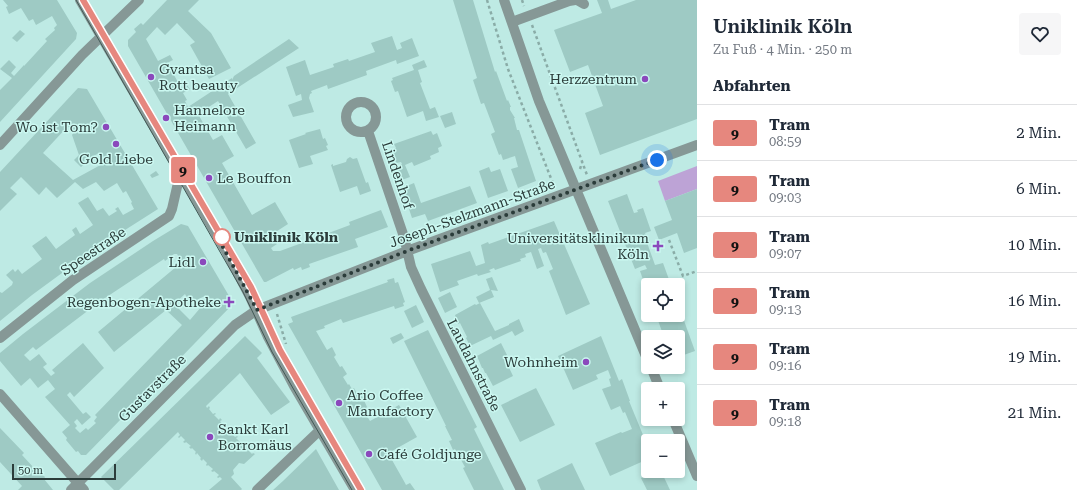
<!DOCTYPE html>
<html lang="de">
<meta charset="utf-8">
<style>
body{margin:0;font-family:"Roboto Serif",serif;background:#f6f6f7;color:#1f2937;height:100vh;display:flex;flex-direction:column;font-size:15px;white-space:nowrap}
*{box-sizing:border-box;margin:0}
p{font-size:13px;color:#747a83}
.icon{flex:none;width:22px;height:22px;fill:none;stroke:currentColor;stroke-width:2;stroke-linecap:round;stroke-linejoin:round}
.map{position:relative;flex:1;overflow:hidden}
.panel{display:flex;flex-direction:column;background:#fff;width:380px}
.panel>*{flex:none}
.badge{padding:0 8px;border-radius:3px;font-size:14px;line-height:26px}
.fabs{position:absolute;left:641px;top:278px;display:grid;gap:8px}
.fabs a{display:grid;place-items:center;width:44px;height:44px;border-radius:4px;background:#fff;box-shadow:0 2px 6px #0003;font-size:20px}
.scale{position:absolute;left:12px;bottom:10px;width:104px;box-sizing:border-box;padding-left:4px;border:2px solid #2b3c3a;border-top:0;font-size:11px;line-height:14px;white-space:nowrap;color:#2b3c3a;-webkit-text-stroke:3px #cbf8f1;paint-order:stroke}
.you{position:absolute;width:20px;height:20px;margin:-10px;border:3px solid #fff;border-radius:50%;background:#1a73e8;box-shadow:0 0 0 6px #1a73e833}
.map>.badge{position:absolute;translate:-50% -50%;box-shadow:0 0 0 2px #fff}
h2{padding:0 16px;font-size:15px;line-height:36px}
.round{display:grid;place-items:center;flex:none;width:42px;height:42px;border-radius:4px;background:#f6f6f7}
.head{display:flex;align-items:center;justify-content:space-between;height:68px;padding:0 16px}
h1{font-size:19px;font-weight:600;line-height:30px}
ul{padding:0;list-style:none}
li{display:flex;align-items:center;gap:12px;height:56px;padding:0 16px;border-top:1px solid #e0e1e3}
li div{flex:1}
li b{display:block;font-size:15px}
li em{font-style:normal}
li .badge{min-width:44px;font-weight:700;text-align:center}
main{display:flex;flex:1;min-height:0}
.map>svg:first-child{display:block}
</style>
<main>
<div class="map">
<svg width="697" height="490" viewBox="0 0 697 490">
<rect width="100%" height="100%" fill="#beeae4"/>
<path fill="#bda3d6" d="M697,166V189L665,201L658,181Z"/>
<path fill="#9ecac4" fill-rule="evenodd" d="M3,0H57L77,33L76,39L0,122V90L12,78L0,69L9,60L16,67L11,73L14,76L24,65V66L47,41L45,39L55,30L54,28L57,25L52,16L36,25L33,19L29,21L21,8L9,14L6,7L8,6Z
M167,0H199L188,11L211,33L231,68L209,79L190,45L195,42L177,23L165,35L157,27L146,39L158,61L170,55L173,60L169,62L168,64L180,86L182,87L187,85L190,89L183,93L187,100L185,101L188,107L232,78V80L234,76L289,39L299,48L228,94L256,143L246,149L218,101L198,114L213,140L222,135L234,156L222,163L252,215L275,202L288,224L271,235L277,244L271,248L273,251H280L310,240L350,225L349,222L381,210L388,227L355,239L358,247L309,264L310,267L302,270L301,267L294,270L293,268L266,282H264L128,46V40L136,32L134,29L141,23L143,25Z
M453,0H473L495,72L496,71L507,101L508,100L511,107H510V110L515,118H514L517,130H519L536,181L518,188L511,169L518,167L515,156L503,160L501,154L499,155L491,134L495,132L484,103L481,104L473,80L477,78Z
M597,0H608L611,9L636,0H697V119L600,155L585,113L603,106L588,65L570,72L554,30L602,13Z
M20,30L25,34L17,42L12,38Z
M392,36L397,50L402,48L400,43L412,38L419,56L397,64L396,60L366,71L367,75L328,89L327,85L311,91L312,93L310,94L309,98L314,112L293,117L288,105L302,100L301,94L296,96L286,67L305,60L310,75L334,67L333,64L348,59L349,61L375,52L371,43Z
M424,60L427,67L418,70L422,82L420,83L430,109L435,107L439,117L426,121L423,111L407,117L398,91L395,92L391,81L393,80L392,78L414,70L412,65Z
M78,88L87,89L158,209L92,251L32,295L0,321V292L2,293L12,285L13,282L6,275L13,269L15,272L18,269L22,274L42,259L32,246L46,236L56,249L75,235L72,230L76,227L80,234L93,225L78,203L88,197L97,211L103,208L109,216L117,211L115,209L118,207L123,215L134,209L131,203L132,202L126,191L123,193L117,183L104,191L96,182L83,189L75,182L57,198L46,187L39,195L21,177L10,188L17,194L0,211V172ZM68,126L74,132L72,135L79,155L74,160L81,167L84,164L83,162L99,153H102L106,162L73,180L43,153Z
M452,112L456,124L445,128L440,116Z
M320,129L323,139L325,138L328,145L326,146L328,150L310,156L313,164L299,168L289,140L306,134L305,133Z
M431,131L433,135L437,133L442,146L438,148L439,152L430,156L431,159L414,166L412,162L405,165L410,177L399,181L394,167L402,164L401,162L396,163L391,150L396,148L394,144Z
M350,157L353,159L357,158L366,183L368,182L371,191L360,195L357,186L340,192L331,165L333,164V166L346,162L347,159Z
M489,167L491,172L500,169L508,191L488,198L479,171Z
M156,171L159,175L152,178L150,175Z
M414,183L421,203L470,186L477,203L428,221L425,214L412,218L402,188Z
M697,189V248L684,253L677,233L659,240L654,227L672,220L665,201Z
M627,194L634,213L638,212L637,210L643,208L651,231L645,233L647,237H645L655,265L663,263L671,285H648V294L640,271L647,269L645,265L635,269L608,201Z
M554,221L590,304L566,315L549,271L553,269L546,252L543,253L541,248L538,249L544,266L537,269L531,252L525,254L526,257L520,259L521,261L495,270L494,268L489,270L491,272L478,276L477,274L457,281L459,285L440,292L431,264L470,251L476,266L485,263L481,245L488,242L489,244Z
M181,224L188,226L232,301L231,306L86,455H81L78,451L76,452L66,440L67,438L62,432L70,425L45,397L55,389L48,380L38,388L30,378L21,386L0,361V353L23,334L90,283L153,241ZM174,254H177L182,262L98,332L114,352L166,310L182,325L95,415L97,417L94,421L96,423L88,430L86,428L80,433L75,428L77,426L74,422L77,419L82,425L91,417L86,412L83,414L67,395L70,392L74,397L104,368L83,343L52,370L55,373L51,376L43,367L47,364L39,354L30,361L24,355L33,347L36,350L102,300L164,259L165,261ZM185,294L190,303L205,296L207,300L190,320L174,304Z
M492,277L498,291L491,290L494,297L479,303L476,297L490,290L486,279Z
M394,278L395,283L398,282L405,302L403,303L404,306L395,309L394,306L343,323L341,319L324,326L325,328L316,331L327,350L332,347L336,355L334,357L340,367L342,366L347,374L343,377L348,385L349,384L352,389L354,388L359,398L362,396L367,407L363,410L370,421L399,405L417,437L392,451L394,455L392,457V460L405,483L406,485L410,483L415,490H382L288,324L293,322L291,317L388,282L387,280Z
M450,292L457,307L445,313L438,298Z
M480,303L495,331L509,325V324L519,319L524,331L515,336L512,331L493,340L491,336L470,346L466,338L467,337L460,323L458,324L455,315L475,304L476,305Z
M678,304L695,351L678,357V337H664L656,315H678Z
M416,305L424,322L412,328L404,311Z
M428,330L477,427L474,429L504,490H474L463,468L465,467L455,449L453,450L449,441L452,440L445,426H446L404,341Z
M401,333L404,338L393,344L390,338Z
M245,336L262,353L257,358L290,402L271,415L240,373L206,406L207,408L209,406L210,408L209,409L213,414L215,413L216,414L214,415L219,420L220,418L222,420L220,421L224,426L226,424L227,426L226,427L230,431L232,430L233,431L231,433L235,437L237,436L238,437L236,438L241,443L242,441L243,443L242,444L246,449L248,447L249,449L248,450L252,454L253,453L255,454L244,464L239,463L233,470L234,474L231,477L242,489L241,490H209L222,479L220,477L218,478L217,477L219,475L214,471L213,472L211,471L213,469L208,465L207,466L206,465L207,463L203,459L202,461L200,459L201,458L197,453L196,455L195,453L196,452L192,448L191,449L189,447L191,446L186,442L185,443L183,442L185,440L181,436L179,438L178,437L180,435L178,432L119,490H114L101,477Z
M601,336L619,381L622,379L630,401H629L648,447V459L610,476L595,443L621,432L622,433L632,429L625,412L623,413L620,406L611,410L602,389L611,386L609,379L611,378L608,370L596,375L598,379L573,390L558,356Z
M501,343L507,355L504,357L513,376L493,386L486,373H485L483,368H482L477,356Z
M536,388L555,425L520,442L501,405Z
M0,428L24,453L22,455L34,468L36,470L37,469L45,477L44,479L53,490H18L22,486L0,462Z
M316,449L339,490H273L283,481Z
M572,463L585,490H541L537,480Z
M657,471H661L670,490H647L641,478Z"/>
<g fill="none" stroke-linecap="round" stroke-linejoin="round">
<path stroke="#8aaca7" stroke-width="2.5" stroke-dasharray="3 3" stroke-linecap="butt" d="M487,0L508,69L554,186
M522,0L524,6
M532,25L587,175
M580,169L582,163
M669,240L683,276L697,271
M277,314L286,344"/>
<path stroke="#869896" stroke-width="10" d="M80,0L226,251L250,297L268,337L294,386L355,490
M504,0L539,101L648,361
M577,0L584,4
M512,22L569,1L575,0
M346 117a15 15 0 1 1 30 0a15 15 0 1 1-30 0Z
M368,131L404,237L411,267L421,289L521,490
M0,145L82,55L139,0
M0,338L73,280L169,216L172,209L180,174
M651,367L660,389
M0,394L84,490
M673,419L697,476
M71,490L235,325L257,310L407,251L697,145
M257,490L320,430"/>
<path stroke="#425855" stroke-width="1" d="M76,0L243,292L272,352L352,490
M83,0L251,287L280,350L361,490"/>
</g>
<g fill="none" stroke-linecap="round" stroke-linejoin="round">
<g stroke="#fff" stroke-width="9">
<path id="line" d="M83,0L251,287L280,350L361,490"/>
</g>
<use href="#line" stroke="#e6877e" stroke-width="6"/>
<path stroke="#2b3c3a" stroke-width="4" stroke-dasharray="0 7.2" d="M222,237L218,238L257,310L407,251L657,160"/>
</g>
<g fill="#8b48bc" stroke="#cbf8f1" stroke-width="1.5">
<circle cx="151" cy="77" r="4"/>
<circle cx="645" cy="79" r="4"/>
<circle cx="166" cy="118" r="4"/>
<circle cx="106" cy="127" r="4"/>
<circle cx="116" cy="144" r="4"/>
<circle cx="209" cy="178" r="4"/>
<path d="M656 240h4v4h4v4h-4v4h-4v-4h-4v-4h4z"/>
<circle cx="203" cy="262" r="4"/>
<path d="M227 296h4v4h4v4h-4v4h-4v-4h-4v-4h4z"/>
<circle cx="586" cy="362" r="4"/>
<circle cx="339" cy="403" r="4"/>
<circle cx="210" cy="437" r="4"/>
<circle cx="369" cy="454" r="4"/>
</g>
<circle fill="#fff" stroke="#e6877e" stroke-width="2" cx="222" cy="237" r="8"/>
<g text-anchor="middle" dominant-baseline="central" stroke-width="3" stroke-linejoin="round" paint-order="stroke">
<g font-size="14" fill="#2b3c3a" stroke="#cbf8f1" text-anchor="start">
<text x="159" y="69">Gvantsa<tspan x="159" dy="16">Rott beauty</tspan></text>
<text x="637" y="79" text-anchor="end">Herzzentrum</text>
<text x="174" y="110">Hannelore<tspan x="174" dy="16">Heimann</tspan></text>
<text x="98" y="127" text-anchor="end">Wo ist Tom?</text>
<text x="116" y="159" text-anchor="middle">Gold Liebe</text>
<text x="217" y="178">Le Bouffon</text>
<text x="649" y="238" text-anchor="end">Universitätsklinikum<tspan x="649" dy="16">Köln</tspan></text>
<text x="195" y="262" text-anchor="end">Lidl</text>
<text x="221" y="302" text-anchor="end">Regenbogen-Apotheke</text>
<text x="578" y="362" text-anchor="end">Wohnheim</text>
<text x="347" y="395">Ario Coffee<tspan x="347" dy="16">Manufactory</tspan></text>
<text x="218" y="429">Sankt Karl<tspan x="218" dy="16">Borromäus</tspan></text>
<text x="377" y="454">Café Goldjunge</text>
</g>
<g font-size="14" fill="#2b3c3a" stroke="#cbf8f1">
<text transform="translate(398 175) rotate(71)">Lindenhof</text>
<text transform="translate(472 213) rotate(-20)">Joseph-Stelzmann-Straße</text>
<text transform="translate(93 251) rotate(-34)">Speestraße</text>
<text transform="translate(474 365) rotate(63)">Laudahnstraße</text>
<text transform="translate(152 388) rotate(-45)">Gustavstraße</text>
</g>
<g font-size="14" font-weight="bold" fill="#2b3c3a" stroke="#cbf8f1" text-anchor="start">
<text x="234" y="237">Uniklinik Köln</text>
</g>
</g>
</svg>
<div class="fabs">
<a><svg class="icon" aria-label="locate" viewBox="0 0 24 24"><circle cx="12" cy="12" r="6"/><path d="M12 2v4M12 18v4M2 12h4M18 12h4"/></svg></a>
<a><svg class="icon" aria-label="layers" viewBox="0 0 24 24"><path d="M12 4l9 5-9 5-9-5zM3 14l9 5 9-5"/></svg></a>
<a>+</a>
<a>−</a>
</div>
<div class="scale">50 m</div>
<div class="you" style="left:657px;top:160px"></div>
<b class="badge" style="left:183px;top:170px;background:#e6877e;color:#111">9</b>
</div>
<section class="panel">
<div class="head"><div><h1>Uniklinik Köln</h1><p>Zu Fuß · 4 Min. · 250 m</p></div><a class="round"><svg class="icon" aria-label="heart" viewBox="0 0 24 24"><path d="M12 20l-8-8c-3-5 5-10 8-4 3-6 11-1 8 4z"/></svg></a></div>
<h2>Abfahrten</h2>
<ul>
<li><span class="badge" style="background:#e6877e;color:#111">9</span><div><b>Tram</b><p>08:59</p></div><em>2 Min.</em></li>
<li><span class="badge" style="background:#e6877e;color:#111">9</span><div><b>Tram</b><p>09:03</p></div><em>6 Min.</em></li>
<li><span class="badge" style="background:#e6877e;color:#111">9</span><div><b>Tram</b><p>09:07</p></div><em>10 Min.</em></li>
<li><span class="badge" style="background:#e6877e;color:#111">9</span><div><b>Tram</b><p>09:13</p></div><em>16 Min.</em></li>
<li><span class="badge" style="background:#e6877e;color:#111">9</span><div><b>Tram</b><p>09:16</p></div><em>19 Min.</em></li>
<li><span class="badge" style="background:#e6877e;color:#111">9</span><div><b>Tram</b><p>09:18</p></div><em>21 Min.</em></li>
</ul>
</section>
</main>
